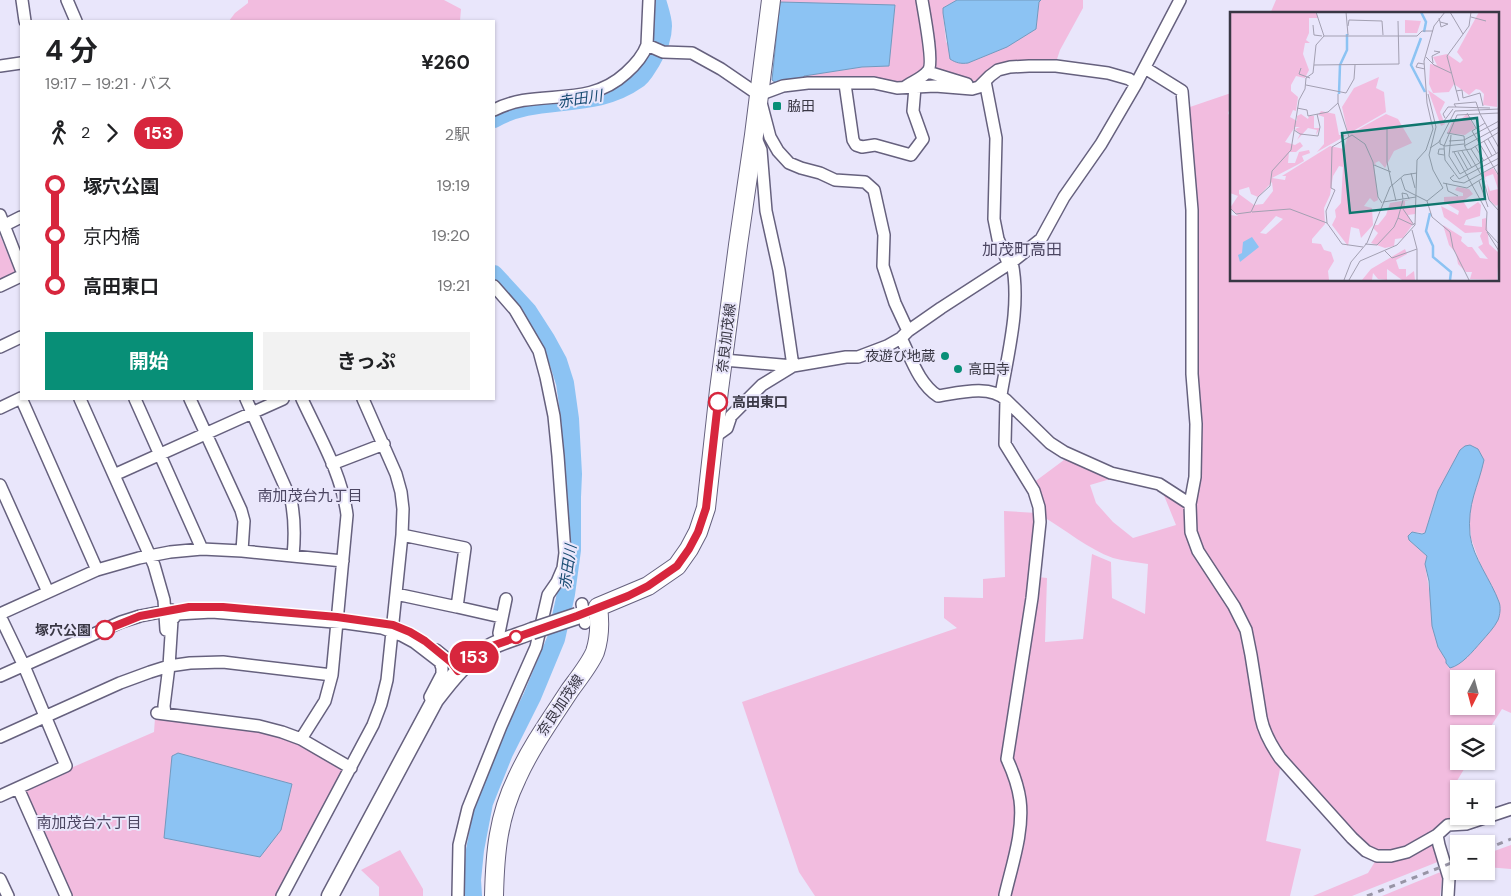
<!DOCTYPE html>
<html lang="ja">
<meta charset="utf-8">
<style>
body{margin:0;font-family:"DM Sans","Noto Sans JP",sans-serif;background:#f2f2f2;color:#202124;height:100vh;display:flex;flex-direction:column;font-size:19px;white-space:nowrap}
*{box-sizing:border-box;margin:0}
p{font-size:16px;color:#757577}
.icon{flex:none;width:28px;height:28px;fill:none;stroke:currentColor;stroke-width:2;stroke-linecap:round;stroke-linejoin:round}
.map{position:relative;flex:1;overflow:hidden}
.sheet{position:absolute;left:20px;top:20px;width:475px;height:380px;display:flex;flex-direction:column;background:#fff;border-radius:0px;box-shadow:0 1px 4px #0004}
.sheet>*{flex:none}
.badge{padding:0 10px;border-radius:16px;font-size:18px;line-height:32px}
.needle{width:32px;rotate:186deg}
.controls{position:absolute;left:1450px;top:670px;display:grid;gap:10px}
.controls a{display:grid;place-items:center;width:45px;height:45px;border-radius:0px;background:#fff;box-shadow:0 1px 4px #0004;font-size:25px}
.map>.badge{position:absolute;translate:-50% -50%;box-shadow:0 0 0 2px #fff}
.legs{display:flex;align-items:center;gap:8px;height:55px;padding:0 25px;font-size:16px}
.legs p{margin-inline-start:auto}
.overview{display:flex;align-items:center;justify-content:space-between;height:85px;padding:0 25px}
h1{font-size:28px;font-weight:700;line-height:38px}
.primary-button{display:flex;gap:10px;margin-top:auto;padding:10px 25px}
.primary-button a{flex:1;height:58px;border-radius:0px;background:#088f77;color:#fff;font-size:20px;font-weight:700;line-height:58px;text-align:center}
.primary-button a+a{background:#f2f2f2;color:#202124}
ul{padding:0 25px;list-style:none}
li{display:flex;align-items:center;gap:18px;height:50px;font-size:19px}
li i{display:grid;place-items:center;width:8px;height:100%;margin:0 6px;background:currentColor}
li i::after{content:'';width:12px;height:12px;margin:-6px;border:4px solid;border-radius:50%;background:#fff}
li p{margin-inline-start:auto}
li:first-child i{background:linear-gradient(#0000 50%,currentColor 0)}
li:last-child i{background:linear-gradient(currentColor 50%,#0000 0)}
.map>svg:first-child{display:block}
</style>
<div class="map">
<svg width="1511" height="896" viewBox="0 0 1511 896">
<rect width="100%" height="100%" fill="#e9e6fb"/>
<path fill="#f2bcdf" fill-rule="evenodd" d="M248,0H444L461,9L460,21H229L235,13L248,3Z
M780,0H920L929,64L905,84L803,81L804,76L862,67L889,66L895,6L780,2Z
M925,0H957L943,8V13L946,42L968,63L1007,47L1036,29L1039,2L1041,0H1083V8L1060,50L1056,62L1012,64L978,83L967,82L932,71Z
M1276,0H1511V713L1502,709L1486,734H1459V761H1469L1452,789L1459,793V816H1478L1413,845L1391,851L1376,850L1370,847L1333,813L1271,742L1248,627L1193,531L1187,108L1231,93V106L1228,113L1231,119V280H1497V14H1270ZM1478,449L1484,460L1472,500L1469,518L1471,538L1483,572L1500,603L1497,622L1473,651L1456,666L1449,668L1446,663V660L1438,647L1425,564L1427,556L1409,540L1412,532L1425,533L1438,491ZM1459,679H1486V706H1459Z
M0,235L15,272L12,275L0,281Z
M1068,457L1117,477L1090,485L1096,503L1113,522L1133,538L1176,525L1161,488L1186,504L1187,533L1240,626L1248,655L1281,764L1266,841L1301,849L1290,896H1006L1020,830L1009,761L1038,577L1047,578L1045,642L1083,639L1092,554L1111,562L1112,598L1145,614L1148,564C1137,562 1124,561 1113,558C1088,549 1066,530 1042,516L1033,483Z
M1004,511L1037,513L1033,550L1003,760L1019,810L1003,896H815L799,872L742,702L957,628L944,618V597L983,598V579L1005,577Z
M155,718L258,729L293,740L345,770L277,896H71L25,794L27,787L154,732Z
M1434,843L1440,861L1352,896H1313L1368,873L1376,860Z
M1511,845V869L1486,867V854Z
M400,850L423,889V896H379V887L361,870Z
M1443,871L1440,896H1382Z"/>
<path fill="#8cc3f3" stroke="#7399be" d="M957,0H1041L1039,2L1036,29L1007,47L968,63C961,64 956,63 950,59L943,13V8Z
M780,2L895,5L889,66L862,67L804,76L803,81L776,83L772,80Z
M1470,445L1478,449L1484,460C1478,488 1467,503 1470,535C1473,558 1491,580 1499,602C1501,607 1500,615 1498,620C1494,628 1487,635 1481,642C1473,651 1462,665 1450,668L1446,663V660L1438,647L1432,626L1429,581L1425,564L1427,556L1409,540L1408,536L1412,532L1422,534L1425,533L1438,491L1460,450L1465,446Z
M178,753L292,784L281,830L260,857L164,838L172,756Z"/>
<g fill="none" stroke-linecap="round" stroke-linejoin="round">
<path stroke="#8cc3f3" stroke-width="18" d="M494,119C538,93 592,112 637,80C643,77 647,68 651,62C657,52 663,39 663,26C663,18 659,8 657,0
M473,896L472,880L475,850L484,803L504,753L532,697L556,639L566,594L572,550V497L573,474L570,419L565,383L558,361L546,339L528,311L494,274"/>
<g stroke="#66617e" stroke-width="14">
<path id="street" d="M22,0L25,21
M67,0L76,21
M647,45L663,52L692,53L721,69L759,95L770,137L778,151L789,163L801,168L820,173L835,180L865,182L874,190L884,235L883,266L895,303L908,331
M0,66L21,63
M1145,68L1182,91L1192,210V374L1196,424L1195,477L1190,504L1191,532L1198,551L1234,606L1246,630L1251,655L1261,718C1264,733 1271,745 1280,758L1352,838L1366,851L1377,856H1391L1407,852L1437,835L1448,825L1466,824L1511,809
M928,72L967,84
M985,81L996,138L994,219L998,239L1009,265
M845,84L853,140L856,145L862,147L875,145L911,155L923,139L913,111L915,87
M905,87C912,82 923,78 928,71C934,64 924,12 922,0
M759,95L783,86L808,83H874L897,88L935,86L972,89L979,87L990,76L998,70L1010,67L1029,66H1056L1108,73L1129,79L1136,84
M494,110C538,87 586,110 626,73C635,65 643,56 647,45L649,0
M755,136L761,150L766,211L779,270L793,366
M0,215L21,269
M3,226L21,217
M0,286L21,276
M901,338C911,358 919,384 938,396C958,393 990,384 1006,400L1005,444L1034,491L1039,507L1040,522L1032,598L1007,759C1013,772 1018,785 1020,800C1024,831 1012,865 1005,895
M0,347L21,337
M724,360L793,366L846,357H858L887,346L901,338L908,331L941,308L1012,262L1041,239L1064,197L1101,144L1136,84L1180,0
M1001,395C1008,352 1021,306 1012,262
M21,398L97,570
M80,399L154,565L164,600L166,630
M135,399L202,549
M190,399L241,510L244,521L242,551
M246,399L291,500C295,519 295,536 293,556
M1006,400L1050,443L1064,452L1111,473L1159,484L1190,504
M0,408L21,398
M713,438L727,428L731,416L762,385L793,366
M332,464L384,444
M114,475L283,399
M0,485L48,592
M396,594L457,607L465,548L402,535
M582,604L585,623
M457,607L501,617
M0,614L97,570L139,558L170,552L202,549L242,551L343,561
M0,616L24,666L66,766L0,796
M502,642L499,633L506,599
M436,650L452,663L458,671
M0,676L121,622L140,616L171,610
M157,713L259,726L282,732L301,739L351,768
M165,714L164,706L169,666L172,620L177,614L212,612L346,623L382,628L401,635L414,642L440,662L442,668V674L430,697
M0,737L120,683L150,672L169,666L190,663L223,662L332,675
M301,739L325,701L332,675L347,515C342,474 319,436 302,399
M18,788L66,896
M1437,835L1439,845L1449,878L1448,896
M0,879L8,896
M282,896L373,725L381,704L387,680L402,535L403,509L401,492L396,474L363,399
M458,896L459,845L468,808L501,726L536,647L548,595L557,582L563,568L565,553L558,456L554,416L546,377L539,351L515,310L494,286"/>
</g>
<g stroke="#66617e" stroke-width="19">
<path id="secondary" d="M330,896L435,700C451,679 467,658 492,646C505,640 519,636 532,631"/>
</g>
<g stroke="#66617e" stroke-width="20">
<path id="primary" d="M494,896C495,853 498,817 517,778C531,747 551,719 570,690C578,679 590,664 595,652C600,637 600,622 598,607L648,586L677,566L689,549L698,532L706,508L719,390L738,245L754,135L771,0"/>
</g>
<use href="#street" stroke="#fff" stroke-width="11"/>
<use href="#secondary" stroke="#fff" stroke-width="16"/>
<use href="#primary" stroke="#fff" stroke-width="18"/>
<path stroke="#9895a6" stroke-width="3" stroke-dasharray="6 6" stroke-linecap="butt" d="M1486,849L1511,839
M1367,896L1459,860"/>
<g stroke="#66617e" stroke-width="19" stroke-linecap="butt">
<path id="secondary-bridge" d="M532,631L577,616"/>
</g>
<use href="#secondary-bridge" stroke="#fff" stroke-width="16"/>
</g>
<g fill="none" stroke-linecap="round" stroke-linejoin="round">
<g stroke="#fff" stroke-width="11">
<path id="line-1" d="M105,630L140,616L189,607H223L337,617L393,625L410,632L425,641L452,663L458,671L472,658L492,646L577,616L628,596L648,586L677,566L689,549L698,532L706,508L718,402"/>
</g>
<use href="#line-1" stroke="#d7263d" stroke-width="8"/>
</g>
<g fill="#088f77" stroke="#e9e6fb" stroke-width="2">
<rect x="772" y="101" width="10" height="10" rx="2.5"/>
<circle cx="945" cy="356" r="5"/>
<circle cx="958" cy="369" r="5"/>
</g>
<g fill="#fff" stroke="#d7263d" stroke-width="2.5">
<circle cx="718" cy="402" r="9"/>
<circle cx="105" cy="630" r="9"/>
<circle cx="516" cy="637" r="6"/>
</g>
<g text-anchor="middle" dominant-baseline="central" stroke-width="4" stroke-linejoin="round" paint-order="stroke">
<g font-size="14" fill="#393744" stroke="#e9e6fb" text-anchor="start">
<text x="787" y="106">脇田</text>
<text x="935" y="356" text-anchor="end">夜遊び地蔵</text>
<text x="968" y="369">高田寺</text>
</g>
<g font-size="14" fill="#393744" stroke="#e9e6fb">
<text transform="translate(726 338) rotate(-83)">奈良加茂線</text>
<text transform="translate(560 705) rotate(-56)">奈良加茂線</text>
</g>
<g font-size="14" font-weight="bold" fill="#393744" stroke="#e9e6fb" text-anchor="start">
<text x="732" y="402">高田東口</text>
<text x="91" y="630" text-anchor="end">塚穴公園</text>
</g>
<g font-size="15" font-style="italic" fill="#184b72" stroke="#e9e6fb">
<text transform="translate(580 99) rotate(-9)">赤田川</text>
<text transform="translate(568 567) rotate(-82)">赤田川</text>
</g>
<g font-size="15" fill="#4b4561" stroke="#e9e6fb">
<text x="310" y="496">南加茂台九丁目</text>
<text x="89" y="823">南加茂台六丁目</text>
</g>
<g font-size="16" fill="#4b4561" stroke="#e9e6fb">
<text x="1022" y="249">加茂町高田</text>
</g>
</g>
<g transform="translate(1230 12)">
<rect width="269" height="269" fill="#e9e6fb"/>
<path d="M0,0H86L88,6H79V21L76,28L80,31H75L73,42L79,58L75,66L66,64L61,73V79L68,85L66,99L63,98L60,105L67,109V104L71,102L78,107L79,104H84V116H90L86,123L87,118L78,116L67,128L70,122L65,117L70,115H65L55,130L65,133L70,130L73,134L66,140H59L58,151H65L69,140L79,138L80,141L72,144L74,149L67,153L42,166L55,168L56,164H52L100,134L114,137L118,123L156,102L168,107L182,131L164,139L155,156L149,149L145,151L147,154L144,152L148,188L144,190L140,186L134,194L142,196L143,213L131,226L129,217L121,215L118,234L102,213L106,205L105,198L111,191L113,155L109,154L103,164L100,183L94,196L95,212L82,227V231L91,232L94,238L101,240L104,249L98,259L99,268H0V203L8,204L0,196L8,184L0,181ZM42,170L43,179L33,192L24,193L9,182V178L19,175L21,182L28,185ZM46,204L53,207L36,222L30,221ZM249,0H269L267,95L253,93L254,82L250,78L246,77L239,83L224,72L219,80L203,81L199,72L200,52L207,53L203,45L217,42L230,51L233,48L227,40ZM175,8L191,9L187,21H175ZM149,65L146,76L154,80L156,100L118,122L112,95L124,76ZM198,78L215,90L210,100L215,112L211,114ZM91,99L105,102L109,123H117L87,140L94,132V105L88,103ZM237,102L245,116L235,123L217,121L223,108L231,107ZM263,156L269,165V192L266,194L259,188L257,169L251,162ZM263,162L268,177L260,179L255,165ZM227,175L239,177L243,182L233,189L238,197L248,190L251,193L250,204L236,208L234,213L252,215V207L256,206L259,232L269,241L267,268L240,267L242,260H236L228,252L226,241L219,233L213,213L232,225L231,229L238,235H242L250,246L258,247L248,235L253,232L250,224L252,220L235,221L214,205L211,194L228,203L229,199L214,190V185L233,184V181L225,178ZM183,187L175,189V195L185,194V202L178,203L183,212L173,226L165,227L164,234L155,236L141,231L148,221L143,216L145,213H148L156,203L160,191ZM175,237L177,242L166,248L169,257H176V265L184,259L185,268H172L157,257V268L148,267L143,261L142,268H132L141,257Z" fill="#f2bcdf" fill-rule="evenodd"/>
<path d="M22,225L29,235L10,250L8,243L12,241L13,230Z" fill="#8cc3f3"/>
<path fill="none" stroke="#8cc3f3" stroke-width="2.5" d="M191,0L196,10L194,20M191,26L181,53L195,80M109,82L110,53L117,38V22M200,201L196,219L203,234V245L221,260L220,268"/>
<path fill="none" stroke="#a3a0b2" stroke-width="1" d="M86,0L94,24M116,0L118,23M220,0L233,22M241,5L256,9M209,6L210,10L211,15L218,12L210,10M83,13L84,23L92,24M118,14L119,8L152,9L153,23M94,24H187L192,19H203M196,45L204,53L221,61M203,51L202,44L210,40L204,39M194,52L188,51L186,55L195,57M84,53L169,52L168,9M71,56L69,62L80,66M76,73L116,81L124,67L125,53M226,79L232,78L233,86L250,81L253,94M108,82V91L119,125M229,89L217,44L239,14L241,0M226,95L260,96M67,96L77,98L78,104L98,100L108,91M237,101L246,116M269,101L227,103L214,134L215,148L229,167L269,146M215,106L213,102L218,95H226L224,92L246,90L250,102L269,136M214,109L223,97M255,111L242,119L269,164M157,116V150L162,173M64,118L70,122L88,124L90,115L87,102M217,121L234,124L235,135L253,166L259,188L269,199M221,123L219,144L230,162L269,140M258,127L266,141M210,128V132L215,134L234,132M219,129L234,128L269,109M254,129L262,144M234,134L269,115M245,134L254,149M200,136L209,130L225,99L269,97M241,137L250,151M232,139L242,156M222,140L241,137L269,120M224,140L257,200L256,218L269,232M228,140L238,158M214,143L208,142L209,137H214M144,153L161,160M181,161L185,176M224,163L220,166L223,169L234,171L269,152M171,166L175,178L197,189M249,169L258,195M213,171L237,176L253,166M216,171L218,179L228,184M162,172L166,189M173,187L172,181L177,182L179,187M197,189L213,176L203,158L199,143L206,115L198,82M197,189L202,205L220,220L223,236L239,268M153,190L186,185M0,196L6,202L21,200L28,185L40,174L42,159L61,138L69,88L75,77L76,66L83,61L86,33L94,24M173,197L184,213M22,200L60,197L97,211L112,232L133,235M168,206L173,188M97,211L96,199L105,178L101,176L102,135L122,123L135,132L143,150L148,185L152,191M182,218L187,237V268M257,220L269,239M135,232L147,233L164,215L168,206L183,213L185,211M155,239L162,246L187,237M114,268L121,250L137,231L160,175L174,163L187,161M119,268L130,249L167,233L185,213L187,148L196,138L203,117L197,91L194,49L204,14L215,0"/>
<path fill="#0f766e" fill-opacity="0.15" stroke="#0f766e" stroke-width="2.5" d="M247,106L255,187L120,201L112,121Z"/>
<rect width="269" height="269" fill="none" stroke="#393744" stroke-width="2.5"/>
</g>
</svg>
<div class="controls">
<a><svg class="needle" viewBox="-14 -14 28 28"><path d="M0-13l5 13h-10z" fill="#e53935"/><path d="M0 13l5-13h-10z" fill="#757577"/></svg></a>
<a><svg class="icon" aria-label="layers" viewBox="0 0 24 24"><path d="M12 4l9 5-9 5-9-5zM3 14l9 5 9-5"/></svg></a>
<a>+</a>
<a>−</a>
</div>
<b class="badge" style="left:474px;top:657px;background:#d7263d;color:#fff">153</b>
<section class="sheet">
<div class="overview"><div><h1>4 分</h1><p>19:17 – 19:21 · バス</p></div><b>¥260</b></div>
<div class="legs"><svg class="icon" aria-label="walk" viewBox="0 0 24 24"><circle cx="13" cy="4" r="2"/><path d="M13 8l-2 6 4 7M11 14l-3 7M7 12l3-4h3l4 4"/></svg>2<svg class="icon" aria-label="forward" viewBox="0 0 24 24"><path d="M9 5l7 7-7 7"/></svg><b class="badge" style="background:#d7263d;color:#fff">153</b><p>2駅</p></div>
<ul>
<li><i style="color:#d7263d"></i><b>塚穴公園</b><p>19:19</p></li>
<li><i style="color:#d7263d"></i><span>京内橋</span><p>19:20</p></li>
<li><i style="color:#d7263d"></i><b>高田東口</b><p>19:21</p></li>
</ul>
<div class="primary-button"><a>開始</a><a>きっぷ</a></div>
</section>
</div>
